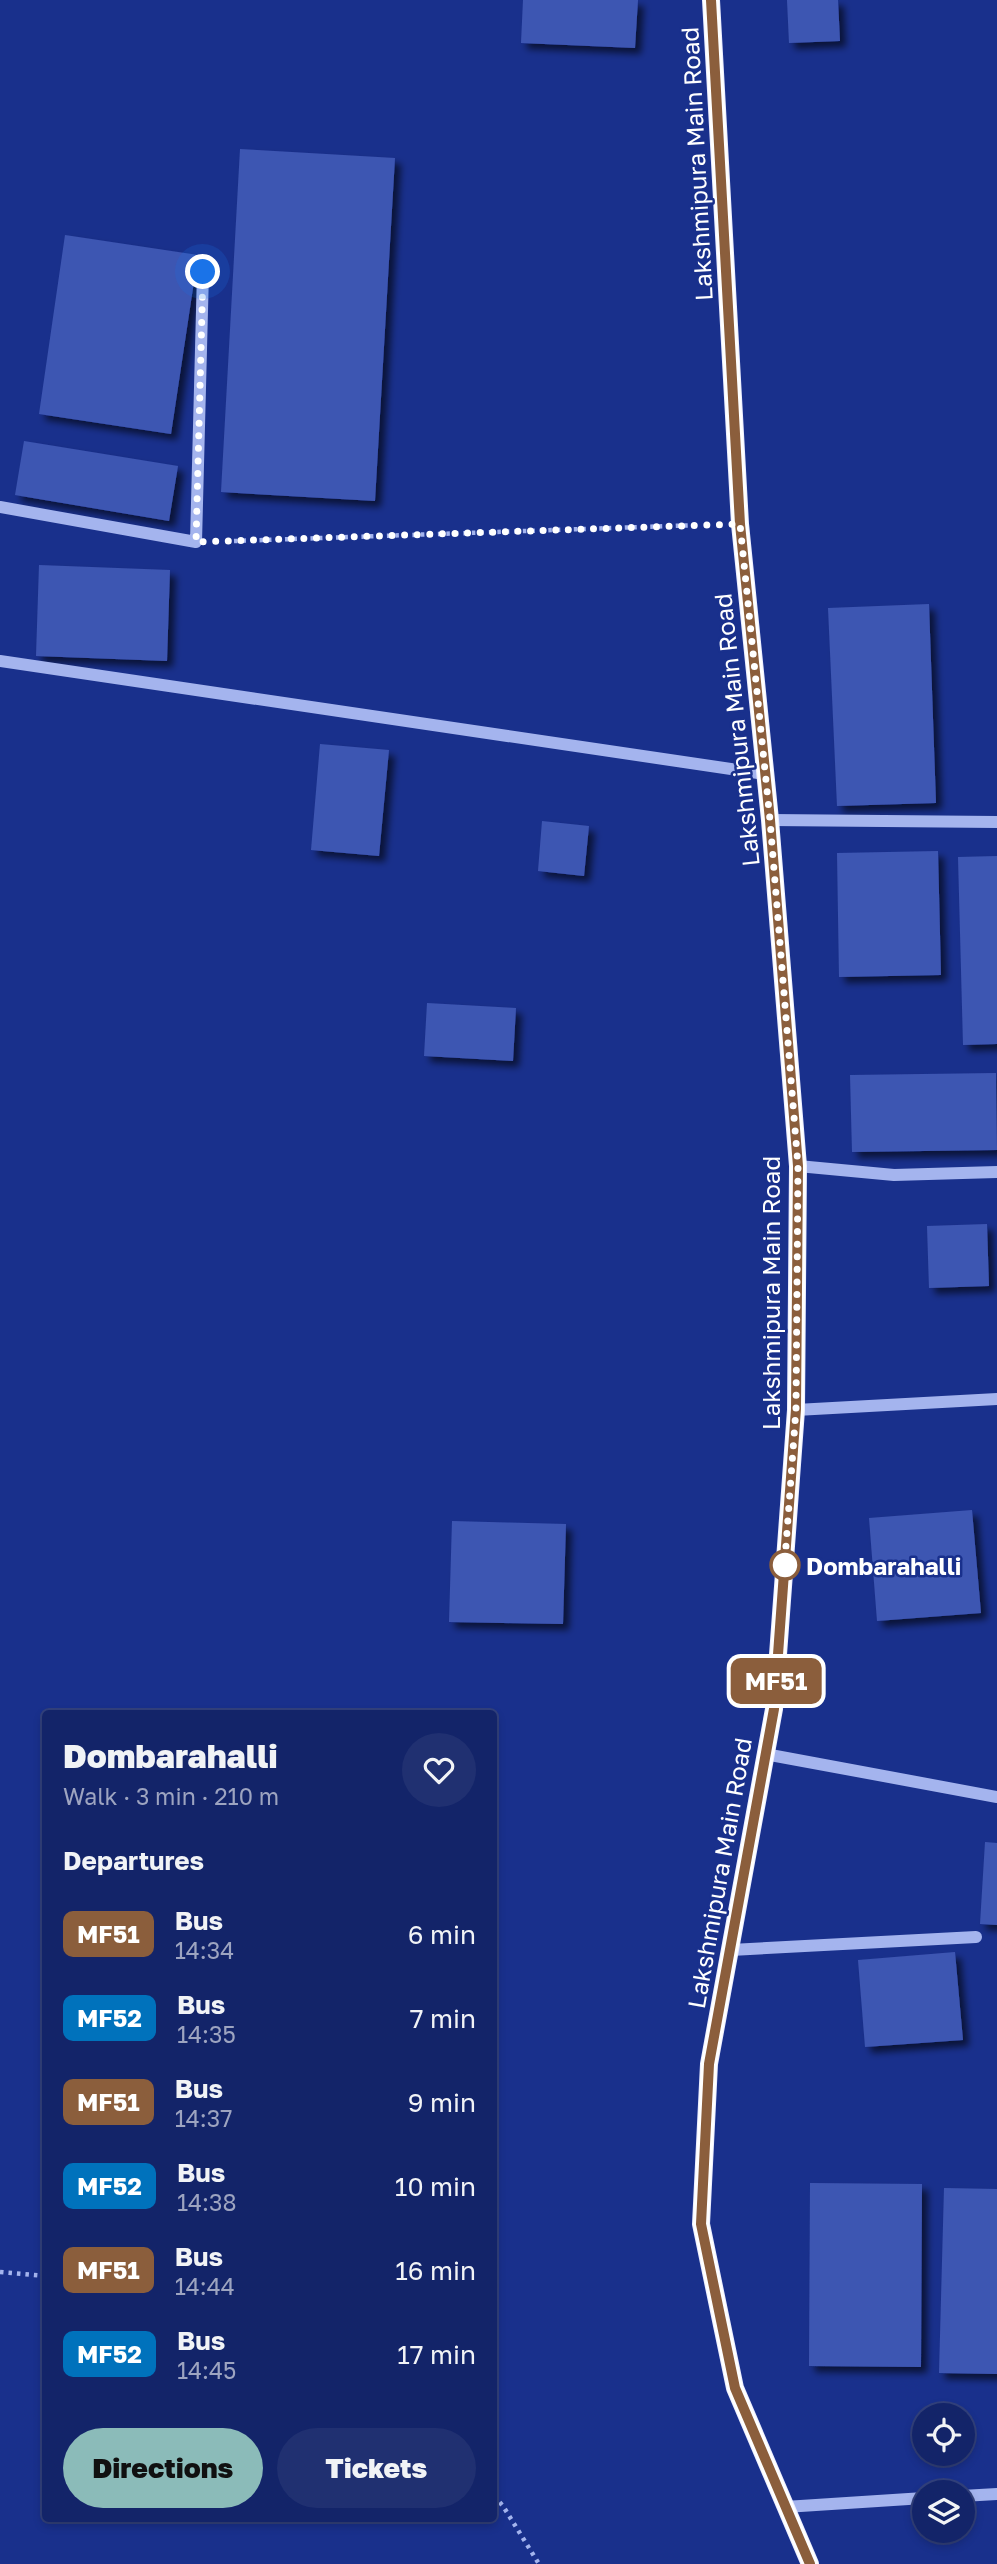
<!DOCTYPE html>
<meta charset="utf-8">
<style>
body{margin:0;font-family:"Golos Text",sans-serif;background:#203071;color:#f1f3f6;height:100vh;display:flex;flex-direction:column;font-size:26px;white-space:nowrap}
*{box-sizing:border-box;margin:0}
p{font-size:23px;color:#9da4c0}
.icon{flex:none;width:38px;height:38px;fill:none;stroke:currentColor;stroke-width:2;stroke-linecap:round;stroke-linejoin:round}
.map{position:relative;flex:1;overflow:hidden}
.sheet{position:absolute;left:42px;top:1710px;width:455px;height:812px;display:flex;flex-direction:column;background:#132469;border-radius:7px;box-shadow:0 4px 10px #0003,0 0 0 2px #32417d}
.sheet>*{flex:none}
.badge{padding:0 14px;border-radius:10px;font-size:24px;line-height:46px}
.fabs{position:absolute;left:912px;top:2403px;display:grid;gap:14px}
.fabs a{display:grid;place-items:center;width:63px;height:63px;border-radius:50%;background:#132469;box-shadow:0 4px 10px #0003,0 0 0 2px #32417d;font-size:35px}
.you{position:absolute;width:35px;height:35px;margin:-18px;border:5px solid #fff;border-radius:50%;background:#1a73e8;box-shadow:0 0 0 10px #1a73e833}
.map>.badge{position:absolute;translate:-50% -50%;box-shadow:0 0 0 4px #fff}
h2{padding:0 21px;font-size:26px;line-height:63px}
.round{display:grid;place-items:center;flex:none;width:74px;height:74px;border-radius:37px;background:#203071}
.head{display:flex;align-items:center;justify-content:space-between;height:119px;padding:0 21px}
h1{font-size:33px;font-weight:800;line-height:52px}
.primary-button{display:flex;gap:14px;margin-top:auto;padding:14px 21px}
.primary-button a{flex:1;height:80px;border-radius:42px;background:#8bbbb9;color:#111;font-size:28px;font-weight:800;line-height:80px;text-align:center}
.primary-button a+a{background:#203071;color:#f1f3f6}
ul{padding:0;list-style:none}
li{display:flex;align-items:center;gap:21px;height:84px;padding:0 21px}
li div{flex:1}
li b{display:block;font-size:26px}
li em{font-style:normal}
li .badge{min-width:77px;font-weight:700;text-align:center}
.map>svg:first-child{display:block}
</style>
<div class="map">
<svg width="997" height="2564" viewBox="0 0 997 2564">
<defs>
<filter id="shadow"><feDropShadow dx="6" dy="6" stdDeviation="3.5" flood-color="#0009"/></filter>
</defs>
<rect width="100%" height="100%" fill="#19308c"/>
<path fill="#3e56b2" filter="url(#shadow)" d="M523,0H638L635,48L521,43Z
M787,0H838L840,41L789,43Z
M240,149L395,158L375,501L221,492Z
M65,235L198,255L171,434L39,414Z
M24,441L178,466L169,521L15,495Z
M39,565L170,570L167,661L36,656Z
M929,604L936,803L837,806L828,608Z
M320,744L389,750L379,856L311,850Z
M542,821L589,826L584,876L538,871Z
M938,851L941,975L839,977L837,853Z
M997,856V1044L963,1045L958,857Z
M427,1003L516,1008L513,1061L424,1056Z
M996,1073L997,1150L852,1152L850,1075Z
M987,1224L989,1286L929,1288L927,1226Z
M972,1510L981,1613L877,1621L869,1518Z
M452,1521L566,1524L563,1624L449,1622Z
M985,1842L997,1843V1925L980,1924Z
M955,1952L963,2040L865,2047L858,1960Z
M810,2183L922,2184L921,2367L809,2366Z
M944,2188L997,2189V2374L939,2373Z"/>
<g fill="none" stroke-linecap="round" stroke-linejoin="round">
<path stroke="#a4b4ee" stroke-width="4.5" stroke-dasharray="3.5 5" stroke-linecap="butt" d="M234,541L701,525
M0,2272L46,2276
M494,2496L503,2506L539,2564"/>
<path stroke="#a4b4ee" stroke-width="12" d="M0,507L196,542L203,272
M0,661L765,774
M770,820L997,822
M798,1166L894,1175L997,1172
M796,1410L997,1399
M765,1754L997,1797
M731,1950L976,1937
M962,2496L997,2494
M785,2507L924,2498"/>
<path stroke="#ebeeff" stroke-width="18" d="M711,0L740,524L770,820L798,1166L796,1410L774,1709L709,2064L701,2224L735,2388L810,2564"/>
</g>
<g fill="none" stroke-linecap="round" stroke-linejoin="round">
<g stroke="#fff" stroke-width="16">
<path id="line" d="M711,0L740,524L770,820L798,1166L796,1409L774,1709L709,2064L701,2224L735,2388L810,2564"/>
</g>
<use href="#line" stroke="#8b5e3c" stroke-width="10"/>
<path stroke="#fff" stroke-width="7" stroke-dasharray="0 12.6" d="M203,272L196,542L740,524L770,820L798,1166L796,1409L784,1573L785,1565"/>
</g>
<circle fill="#fff" stroke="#8b5e3c" stroke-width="3.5" cx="785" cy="1565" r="14"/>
<g text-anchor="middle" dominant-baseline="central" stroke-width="5" stroke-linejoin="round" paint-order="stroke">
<g font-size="24" fill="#fff" stroke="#19308c">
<text transform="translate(696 164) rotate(-93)">Lakshmipura Main Road</text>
<text transform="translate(736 730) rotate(-96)">Lakshmipura Main Road</text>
<text transform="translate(770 1293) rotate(-90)">Lakshmipura Main Road</text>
<text transform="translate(719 1873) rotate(-80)">Lakshmipura Main Road</text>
</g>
<g font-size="24" font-weight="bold" fill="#fff" stroke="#19308c" text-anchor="start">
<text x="806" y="1565">Dombarahalli</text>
</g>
</g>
</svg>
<div class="fabs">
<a><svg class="icon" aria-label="locate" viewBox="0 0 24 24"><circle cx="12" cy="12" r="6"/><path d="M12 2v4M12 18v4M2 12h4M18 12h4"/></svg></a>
<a><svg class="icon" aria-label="layers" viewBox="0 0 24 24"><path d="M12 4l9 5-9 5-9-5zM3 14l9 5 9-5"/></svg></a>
</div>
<div class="you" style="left:203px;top:272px"></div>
<b class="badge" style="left:776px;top:1681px;background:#8b5e3c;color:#fff">MF51</b>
<section class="sheet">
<div class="head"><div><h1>Dombarahalli</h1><p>Walk · 3 min · 210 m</p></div><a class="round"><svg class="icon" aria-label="heart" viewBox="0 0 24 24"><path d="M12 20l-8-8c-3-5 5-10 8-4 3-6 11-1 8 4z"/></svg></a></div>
<h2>Departures</h2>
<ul>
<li><span class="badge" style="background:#8b5e3c;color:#fff">MF51</span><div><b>Bus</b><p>14:34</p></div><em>6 min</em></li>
<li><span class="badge" style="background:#0072bc;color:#fff">MF52</span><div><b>Bus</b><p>14:35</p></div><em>7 min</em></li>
<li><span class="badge" style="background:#8b5e3c;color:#fff">MF51</span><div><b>Bus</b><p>14:37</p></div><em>9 min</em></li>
<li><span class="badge" style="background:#0072bc;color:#fff">MF52</span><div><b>Bus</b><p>14:38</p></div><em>10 min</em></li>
<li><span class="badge" style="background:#8b5e3c;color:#fff">MF51</span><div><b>Bus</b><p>14:44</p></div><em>16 min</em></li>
<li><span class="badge" style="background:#0072bc;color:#fff">MF52</span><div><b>Bus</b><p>14:45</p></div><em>17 min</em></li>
</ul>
<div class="primary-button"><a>Directions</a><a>Tickets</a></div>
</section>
</div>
